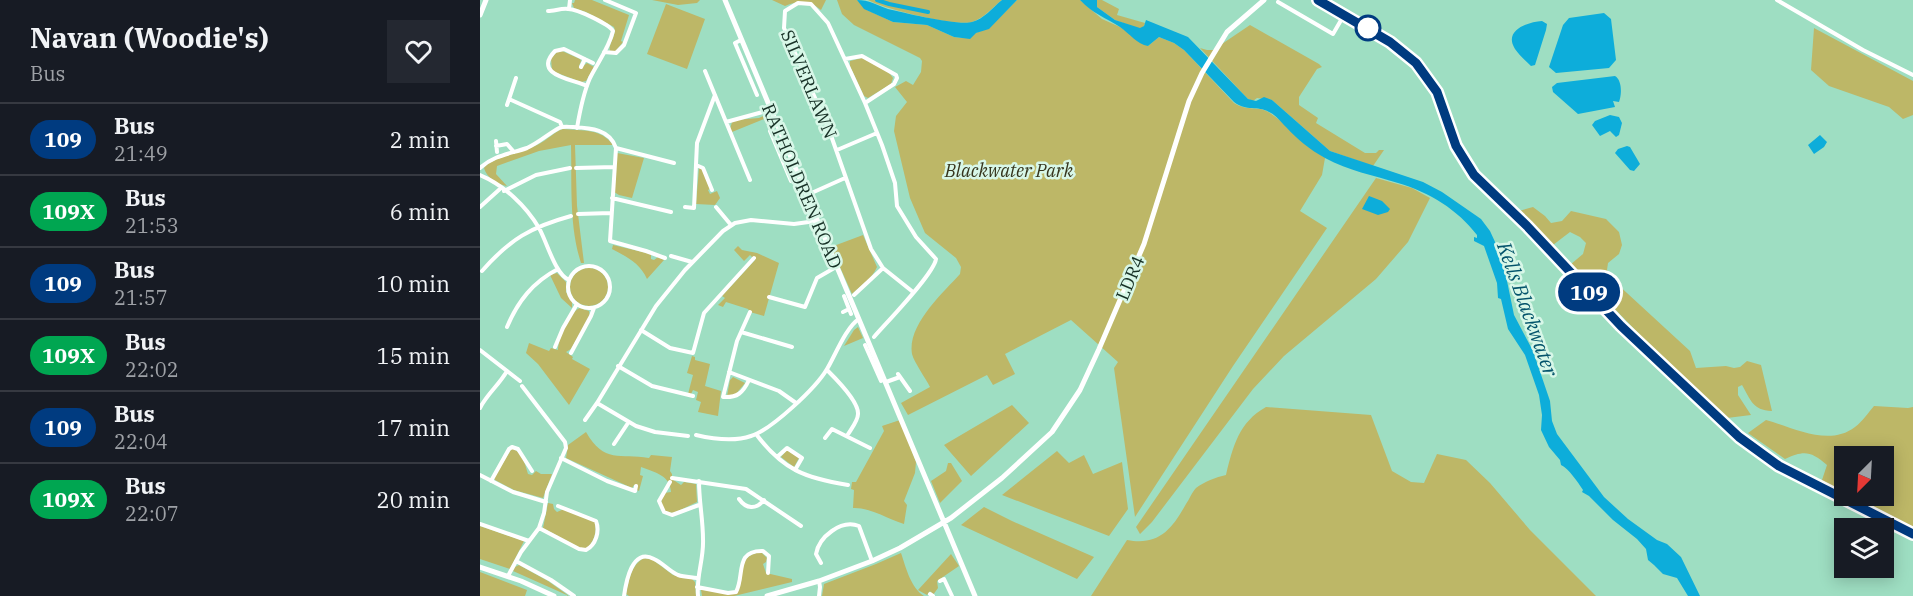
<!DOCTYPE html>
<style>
body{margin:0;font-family:"IBM Plex Serif",serif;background:#242831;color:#f1f3f6;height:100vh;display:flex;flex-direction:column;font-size:22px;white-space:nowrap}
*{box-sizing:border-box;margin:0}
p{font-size:20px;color:#9ea1a6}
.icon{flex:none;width:33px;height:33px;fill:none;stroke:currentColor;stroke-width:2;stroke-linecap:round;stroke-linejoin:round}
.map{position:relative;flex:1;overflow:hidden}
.details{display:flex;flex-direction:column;background:#171b24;width:480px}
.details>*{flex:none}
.badge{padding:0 12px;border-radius:20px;font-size:21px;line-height:39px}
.needle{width:39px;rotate:204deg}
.controls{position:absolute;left:1354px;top:446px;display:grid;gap:12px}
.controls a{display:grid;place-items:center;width:60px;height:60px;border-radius:0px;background:#171b24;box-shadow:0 3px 15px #0003;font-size:30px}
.map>.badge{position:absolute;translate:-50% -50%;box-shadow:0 0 0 3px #fff}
.round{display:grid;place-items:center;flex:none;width:63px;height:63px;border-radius:0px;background:#242831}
.overview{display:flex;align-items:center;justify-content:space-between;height:102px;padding:0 30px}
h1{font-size:28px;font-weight:700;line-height:45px}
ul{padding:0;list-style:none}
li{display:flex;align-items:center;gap:18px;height:72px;padding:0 30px;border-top:2px solid #363941}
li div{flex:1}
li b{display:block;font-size:22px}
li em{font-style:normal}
li .badge{min-width:66px;font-weight:700;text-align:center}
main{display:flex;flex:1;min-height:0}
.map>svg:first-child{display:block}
</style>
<main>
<section class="details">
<div class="overview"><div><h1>Navan (Woodie's)</h1><p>Bus</p></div><a class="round"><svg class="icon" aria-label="heart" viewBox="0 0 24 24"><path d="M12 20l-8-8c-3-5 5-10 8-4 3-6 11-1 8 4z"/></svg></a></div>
<ul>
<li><span class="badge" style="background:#003b80;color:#fff">109</span><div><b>Bus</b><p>21:49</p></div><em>2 min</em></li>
<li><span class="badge" style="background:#00a651;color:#fff">109X</span><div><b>Bus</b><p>21:53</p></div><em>6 min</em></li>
<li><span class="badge" style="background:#003b80;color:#fff">109</span><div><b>Bus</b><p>21:57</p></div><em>10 min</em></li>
<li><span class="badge" style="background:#00a651;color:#fff">109X</span><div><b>Bus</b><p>22:02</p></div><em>15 min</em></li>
<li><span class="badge" style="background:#003b80;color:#fff">109</span><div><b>Bus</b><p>22:04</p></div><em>17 min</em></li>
<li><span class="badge" style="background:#00a651;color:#fff">109X</span><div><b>Bus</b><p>22:07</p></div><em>20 min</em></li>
</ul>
</section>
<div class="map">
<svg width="1433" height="596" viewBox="0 0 1433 596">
<rect width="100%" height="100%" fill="#9edec2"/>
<path fill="#bdb767" d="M95,0H112L149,15L141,41L143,42L135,52L130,51C128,43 137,36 134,27L106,12L94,8L92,3H94Z
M172,0H220L217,3L198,5Z
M292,0H346L341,10C330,0 319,0 305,6Z
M357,0H377L387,10L413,22L447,25L474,37L482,38L509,28L537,0H600L622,19L640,27L668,46L679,37L694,43L704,50L754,103C768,112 779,105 790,113C810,126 824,145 845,158L842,175L820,211L847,228L753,366L655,517L634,368L638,362L591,320L525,354L535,374L513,385L507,375L428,415L421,403L450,387C446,379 434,362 432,354C427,325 463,293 480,274L481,267L476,258L445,233L430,198L414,131L416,116L427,102L415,87L426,81L433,85L441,72L442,61L440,58L374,25L362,14Z
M388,0H522C512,8 504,18 492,22C478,27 403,9 388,0Z
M617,0H622L639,9L637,15L665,23L664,26L660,29L635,20L617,7Z
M186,4L225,19L207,69L167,54Z
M770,25L839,64L842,67L837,69L819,97V105L838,118L836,123L885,153H896L899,150H904L893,166L850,151L792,100L777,98L773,101L768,99L720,48L727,50H733Z
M1334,28L1433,81V115L1423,119L1409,107L1349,86L1331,70Z
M82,51L100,59L101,61L99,66L101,68L107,63L114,67L106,81L101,82L72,71L71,58L77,52Z
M382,58L407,70L413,78L411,84L388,98L384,96L370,66V61Z
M287,114L289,117L252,132L250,129L252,122L255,120L279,118Z
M83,129C102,131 121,128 133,145H95L97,206L104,263H101C89,226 92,184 91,145L59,151L17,166L16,174L27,186C18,185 6,177 4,168C11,157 44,152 59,144C67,140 74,132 83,129Z
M137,153L164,158L152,198L139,195L134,192Z
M219,168L222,169L230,189L228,190L230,194L237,191L240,198L235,205L216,204Z
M896,178L932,188L950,198L928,242L896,279L804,356L773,389L672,522L660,534L656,527Z
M1053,207L1065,216L1071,223L1082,221L1091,211L1126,219L1139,232L1142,245L1139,254L1128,263L1127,270L1135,282L1210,351L1216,368L1246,366L1254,368L1260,367L1267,361L1281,365L1292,411C1272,410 1271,400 1262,385L1258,387V395L1271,415L1247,418L1163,338L1091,264L1103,254L1106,243L1100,237L1090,232L1073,245L1039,211Z
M383,235L397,267C392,279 381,285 372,294L351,247Z
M133,245L171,254V259L174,260L178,257L184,260L167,279C160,263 147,257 132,249Z
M258,246L262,250L277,253L299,263L284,316L270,312L268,309L246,302L243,307L238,305L245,298L242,296L275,260L270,255L264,261L254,250Z
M90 287a19 19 0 1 1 38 0a19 19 0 1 1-38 0Z
M77,273L86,282V292L92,301V308L81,298L70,275Z
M100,308L109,311L110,316L91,349L86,352L93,357L92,359L110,369L89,405L58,364L46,353L49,343L69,351L71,348L78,350C78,340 89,312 100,308Z
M378,327L383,338L364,346L374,330Z
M212,356L215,357V360L230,364L225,386L241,391L238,416L218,412L221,402L216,400L218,392L213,390L211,394H208L213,375L207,373Z
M253,377L265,383L255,395L247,396L250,380Z
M532,405L549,423L491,476L464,445Z
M1394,406L1428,408L1433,407V529L1367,495H1404V456H1365V494L1341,483L1347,465C1331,451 1324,450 1305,459L1268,433L1286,420C1314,428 1349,447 1375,427C1382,422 1388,413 1394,406Z
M786,407L891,415L912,471L931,482L944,483L957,454L986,460L1010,483L1050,530L1116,596H611L647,540C679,546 692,529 706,504C709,500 712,492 716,488C724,482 736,477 746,475C753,446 759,422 786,407Z
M420,420L436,462L435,473L424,501L427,505L424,524C408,519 389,507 373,508L374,490L371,489L372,482H376L404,431L402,426Z
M106,432C124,464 140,453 169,458L171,455L192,457L190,471L192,474V479L201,485L204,482L216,484L217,502L194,513L185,512C181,504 180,501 184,493L191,492C190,475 176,473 161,467L160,475L163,476L159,491L157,490V486L154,485L152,488L86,458L88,445Z
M32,448C44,454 45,465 48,474L52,475L56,471L61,474H72L63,498L34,490L15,480L14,478Z
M307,450L319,458L314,467L301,457Z
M577,451L589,463L604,455L613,474L642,462L648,509L629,536L522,495Z
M468,463H471L482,481L460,503L451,481L466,471Z
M68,503L73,504L74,509L77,512L84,509L115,522C117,533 114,542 106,549L100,548L63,528Z
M504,507L532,521L614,557L597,579L481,525Z
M0,526L44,541L30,569L0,559Z
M281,552L287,558L286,562L283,564L286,573L312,579V582L254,596H222L221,590H224L257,593C267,577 254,556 281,552Z
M421,553C426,568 431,588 444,596H342L344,584L396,564Z
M471,554L479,566L457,581L458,588L453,595L450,591L447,595L438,590Z
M164,558L173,560L193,575L212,579L215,582L216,596H149L146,594C149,580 151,565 164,558Z
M39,565L68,581L89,596L33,571L35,567Z
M0,572L47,590L45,596H0Z"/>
<path fill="#0dadda" d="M377,0C389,0 397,5 408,9C425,13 479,26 492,22C504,19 512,8 522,0H537L509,29L496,33L490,39L474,37L447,25L413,22L384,9Z
M600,0H617V7L635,20L660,28L664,26L666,20L708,37L768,99L776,101L784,97L792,100L850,151L943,182L962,192L1001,219L1010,231L1016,244L1026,276L1034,315L1053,351L1070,401L1072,421L1077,434L1124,497L1148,519L1177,540L1187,544L1201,557L1220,596H1208L1197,578L1183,574L1174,565L1168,560L1166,549L1157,539L1133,520L1109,496L1102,492L1103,490C1097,481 1089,469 1081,465L1080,460L1069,447L1061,430L1062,415L1059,395L1045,355L1028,329L1021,299L1018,298L1017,283L1004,246L994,241V237L997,238V235C978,210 949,192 918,183C893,175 869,171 845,158C830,150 817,139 806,127C801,122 796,115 789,112C777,105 767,112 754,102L704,50L694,43L679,37L668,46C657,44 650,34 640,27C626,18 612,13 600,0Z
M1124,13L1131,19L1136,60L1129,68L1076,73L1069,67L1083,25L1089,18Z
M1062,21L1067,24L1066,30L1055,65L1051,66C1046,61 1039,55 1035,49C1023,30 1048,22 1062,21Z
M1135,76C1142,80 1142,94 1139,102L1133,101L1135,107L1098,114L1073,92L1072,87L1077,83Z
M1130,115L1139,117L1142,123L1139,135L1136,137L1130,131L1120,136L1112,125L1115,121Z
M1340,135L1347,142L1344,147L1334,154L1328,145Z
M1147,146L1150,147L1160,164L1154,171L1150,170L1135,153L1138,149Z
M889,196L902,201L910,209L908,212L898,215L882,209Z"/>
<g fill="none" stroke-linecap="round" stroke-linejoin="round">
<path stroke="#0dadda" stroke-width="4" d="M397,0L409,4L448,12"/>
<path stroke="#fff" stroke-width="4" d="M1297,0L1383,50L1433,75
M798,2L853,34L864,15
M89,9L90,0
M68,11C74,11 82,8 88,9C97,9 129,24 133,31C129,48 118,62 110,78C103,94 100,110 97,128
M261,40L255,43L277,95
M124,52L136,53L144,45L156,13L125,0
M365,59L382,56L416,75L417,78L414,84L385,103
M101,67L105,59
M225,71L270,180
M107,86C92,79 52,75 75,51L84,49L113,63
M29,99L80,122L82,127
M27,105L36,78
M246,122L290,110
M290,131L311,181
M16,141L17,152
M16,146L27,144L34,152
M136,148L194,163
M357,150L397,133
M216,165L223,168L232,190
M0,168C14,155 30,154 47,148C60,142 68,134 79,128C83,126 88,127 93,127C110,128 130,129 136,148L130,241L166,251L185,258
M96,168L134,167
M0,175C24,185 46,206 59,228C67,242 75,274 89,280
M24,191L56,175L90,168
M327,195L365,178
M132,198L191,212
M0,207L21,188
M205,207L214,208L217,143L235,95
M236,207L251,225
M98,214L131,213
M191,256L212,262
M88 287a21 21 0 1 1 42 0a21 21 0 1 1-42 0Z
M2,271C30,239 51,227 91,216
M374,295L403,268
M364,296L371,314
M289,297L325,307L337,278L356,267
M363,312L369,309
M27,327C38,301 53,282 78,269
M161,330L190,348L213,353L224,313L274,258
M261,332L312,347
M394,337C406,323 454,274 456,259L436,237L417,206L415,183L402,145L385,103L348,23L331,4L318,3L305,11L304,28L348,127L391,249L403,268L433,292
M385,345L401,381
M75,347L83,328L97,304
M0,350L40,381
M91,353L111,316L114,308
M138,366L172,386L213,396
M347,370C355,378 379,401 378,414C378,421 371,429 367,436
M249,372L299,391L316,403
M418,374L430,391
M269,380C263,393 257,398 243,397L257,341L270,312
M406,382L420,377
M117,403L156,426L175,432L208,436
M0,408C7,394 19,385 27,371
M105,420L117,403L176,306L205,270L243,231L255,223L271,220L314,224L336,221
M276,434C303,470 325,478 368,485
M216,435C233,439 254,442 271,436C291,430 336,388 347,369C355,356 366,327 379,319
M345,438L352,429L390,448
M134,444L148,423
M297,457L307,448L322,458L315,470
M81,458L127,481L155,491L156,486
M0,475L33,492L66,502
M192,478L266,489L321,526
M11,481L29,449L32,447L38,449L52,471
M190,482L179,501L184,512L192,515L219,505
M259,499C266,509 276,510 284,500
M0,524L49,541
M59,528L99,549L106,550C116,545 120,531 116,521L78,506
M36,561L71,580L94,596
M341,563L336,554C339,537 361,519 379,526L392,561
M28,576L41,552L59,528L64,513L67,492L86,448L85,442L42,386
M339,581L340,587L339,596
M460,581L464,579L472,596
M217,587L248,593L256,592C265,576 254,550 283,551L289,556L288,573
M450,594L453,596
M144,596C146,582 152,547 174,559C183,563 189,571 198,575C204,577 210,577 217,578
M218,596C216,576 224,559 223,539C223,520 219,501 219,481"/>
<path stroke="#fff" stroke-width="5" d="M245,0L495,596
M838,0L910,42L936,63L957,92L976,146L994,175L1047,226L1130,315L1259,437L1299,466L1433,534
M0,15L6,0
M0,567L41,581L74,596
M287,596L339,581L392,561L420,548L471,518L522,478L572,432L600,390L619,349L664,244L709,101L722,73L747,32L784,0"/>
</g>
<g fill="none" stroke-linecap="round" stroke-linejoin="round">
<g stroke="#fff" stroke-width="14">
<path id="line" d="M838,0L910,42L936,63L957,92L976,146L994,175L1047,226L1141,326L1259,437L1299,466L1433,534"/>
</g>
<use href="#line" stroke="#003b80" stroke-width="9"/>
</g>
<circle fill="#fff" stroke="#003b80" stroke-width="3" cx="888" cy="28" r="12"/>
<g text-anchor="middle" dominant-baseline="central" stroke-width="5" stroke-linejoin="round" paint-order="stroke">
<g font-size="18" fill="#173126" stroke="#d8f7e8">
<text transform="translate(329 84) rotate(67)">SILVERLAWN</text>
<text transform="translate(322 186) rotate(67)">RATHOLDREN ROAD</text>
<text transform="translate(650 278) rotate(-67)">LDR4</text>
</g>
<g font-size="18" font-style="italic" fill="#36351d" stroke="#d8f7e8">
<text x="529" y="170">Blackwater Park</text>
</g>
<g font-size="20" font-style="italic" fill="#03536b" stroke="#d8f7e8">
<text transform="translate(1048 309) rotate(70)">Kells Blackwater</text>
</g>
</g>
</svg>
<div class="controls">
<a><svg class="needle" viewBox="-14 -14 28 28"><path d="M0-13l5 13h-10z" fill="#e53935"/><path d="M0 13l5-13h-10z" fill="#9ea1a6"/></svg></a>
<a><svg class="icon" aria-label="layers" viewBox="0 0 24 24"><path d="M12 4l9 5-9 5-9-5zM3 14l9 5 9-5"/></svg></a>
</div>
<b class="badge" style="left:1109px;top:292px;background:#003b80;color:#fff">109</b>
</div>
</main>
